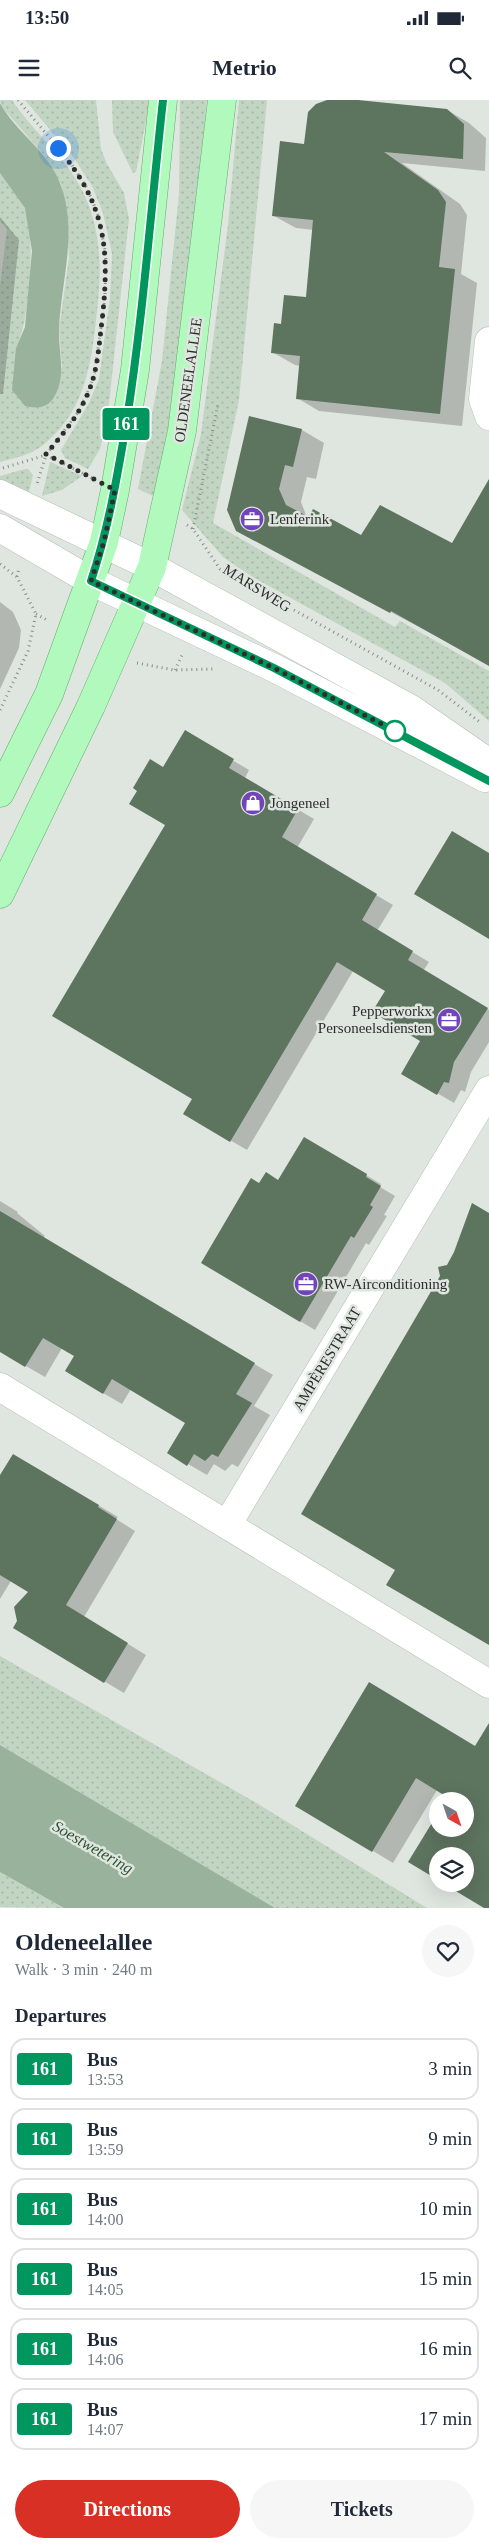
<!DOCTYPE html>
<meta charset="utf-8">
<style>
body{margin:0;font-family:"Times New Roman",serif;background:#f6f6f7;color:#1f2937;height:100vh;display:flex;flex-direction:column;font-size:19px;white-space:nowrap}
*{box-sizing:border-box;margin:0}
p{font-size:16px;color:#747a83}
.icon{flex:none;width:28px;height:28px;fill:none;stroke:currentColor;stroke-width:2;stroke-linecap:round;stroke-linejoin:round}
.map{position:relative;height:1808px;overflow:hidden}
.sheet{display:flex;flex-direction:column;background:#fff;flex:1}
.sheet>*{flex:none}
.badge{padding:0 10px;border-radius:4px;font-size:18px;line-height:32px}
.needle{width:32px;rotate:140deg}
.controls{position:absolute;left:429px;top:1692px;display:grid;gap:10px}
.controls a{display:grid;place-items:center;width:45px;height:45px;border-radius:50%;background:#fff;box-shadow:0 5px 20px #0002;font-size:25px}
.you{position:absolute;width:25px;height:25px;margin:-12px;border:4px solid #fff;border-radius:50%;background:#1a73e8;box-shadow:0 0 0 8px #1a73e833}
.map>.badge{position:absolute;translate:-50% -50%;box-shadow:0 0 0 2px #fff}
h2{padding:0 15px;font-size:19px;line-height:45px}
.round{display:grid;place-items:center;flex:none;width:52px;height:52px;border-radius:26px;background:#f6f6f7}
.overview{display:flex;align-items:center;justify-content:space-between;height:85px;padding:0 15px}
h1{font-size:24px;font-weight:700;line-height:38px}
.action{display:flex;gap:10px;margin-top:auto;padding:10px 15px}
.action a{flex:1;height:58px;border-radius:30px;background:#d93025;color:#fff;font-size:20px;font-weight:700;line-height:58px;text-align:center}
.action a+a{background:#f6f6f7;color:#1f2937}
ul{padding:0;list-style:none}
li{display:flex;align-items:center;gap:15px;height:62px;margin:0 10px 8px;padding:0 5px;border:2px solid #e0e1e3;border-radius:15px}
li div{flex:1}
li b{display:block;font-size:19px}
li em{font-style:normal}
li .badge{min-width:55px;font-weight:700;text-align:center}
.status{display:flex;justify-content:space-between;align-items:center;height:35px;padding:0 25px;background:#fff;direction:ltr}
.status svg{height:14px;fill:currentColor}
header{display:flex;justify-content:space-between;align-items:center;height:65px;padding:0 15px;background:#fff;font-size:22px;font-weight:700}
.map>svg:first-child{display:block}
</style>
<div class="status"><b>13:50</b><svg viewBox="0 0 49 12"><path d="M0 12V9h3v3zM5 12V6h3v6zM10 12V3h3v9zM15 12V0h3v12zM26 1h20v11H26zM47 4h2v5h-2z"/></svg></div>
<header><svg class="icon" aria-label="menu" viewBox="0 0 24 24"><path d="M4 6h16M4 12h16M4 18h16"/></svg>Metrio<svg class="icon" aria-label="search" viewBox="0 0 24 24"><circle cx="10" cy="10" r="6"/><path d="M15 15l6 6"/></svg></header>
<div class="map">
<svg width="489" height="1808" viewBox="0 0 489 1808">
<defs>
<pattern id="grass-dots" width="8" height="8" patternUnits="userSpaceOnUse" patternTransform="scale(1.25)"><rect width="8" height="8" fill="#c1d5c2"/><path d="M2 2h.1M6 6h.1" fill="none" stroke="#a6b7a7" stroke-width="1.8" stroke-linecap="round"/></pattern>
</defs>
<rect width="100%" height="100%" fill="#dfe5df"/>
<path fill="url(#grass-dots)" d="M0,0H12C33,32 65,56 82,90C103,132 102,175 96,220C91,268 83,314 42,346C30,355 15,358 0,362V186L7,129L0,121V73C9,84 19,95 25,108C36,136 30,222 16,248L62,268L59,230L69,158L66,108L61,84L43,54L2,7Z
M25,0H96L101,49L107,64L124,93L129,119L108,313L100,349L88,369L65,358L61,350L89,303L99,279L110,198L112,154L103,113L92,86L74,58Z
M112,0H150L136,72L133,73L113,32Z
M180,0H207L180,264L155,397L138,389L162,261L179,94Z
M239,0H267L239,300L213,423L395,527L400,521L489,571V621L445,583L251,476L223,457L182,410L201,334L228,125Z
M50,362L82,376L62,390L42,396Z
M25,369H28L33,375L28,396L0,388V376Z
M0,1556L253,1701L427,1808H275L0,1645Z
M0,1772L64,1808L0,1807Z"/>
<path fill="#99b29b" d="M0,3C16,33 50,52 61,86C78,133 61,181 59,229C58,252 67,275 54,297C48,308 36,309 25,306L12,290L16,248L25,227L32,151L25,108L0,73Z
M0,1645L275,1808H64L0,1772Z"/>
<path fill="#0003" d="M331,0L447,10L469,23L486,38L485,71L402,63L460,104L467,115L461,174L477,183L462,326L319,311L297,298L300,266L295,265L272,252L282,225L307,199L314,130L296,128L274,116L305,45Z
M0,117L19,140L3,294H0Z
M249,317L302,330L324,343L316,379L307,377L301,402L308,420L362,437L452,445L489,382V564L260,443Z
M0,502L13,512L21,530L19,548L0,589Z
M185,632L249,670L245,678L314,719L297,748L393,805L377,831L429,862L423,871L489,910V942L471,972L465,992L461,990L454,1003L403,973L422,941L387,891L353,871L247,1050L185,1014L194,998L167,725L164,669Z
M304,1038L381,1084L380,1087L395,1096L384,1115L387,1116L369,1145L366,1143L315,1230L202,1163L260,1085L279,1081Z
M0,1101L18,1112L17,1113L45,1136L43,1138L273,1275L254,1306L270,1315L238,1367L232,1364L225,1371L214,1364L207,1375L169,1353L187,1322L131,1289L122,1304L103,1293L76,1256L62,1248L45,1277L0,1251Z
M33,1366L118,1417L116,1419L135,1431L84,1517L146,1555L124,1593L21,1532L30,1492L11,1481L0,1499V1378Z
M489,1638V1808L446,1784H465V1756H438V1729H465V1701H446L449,1697L437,1690L393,1763L297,1705L476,1647Z"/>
<path fill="#5d745f" d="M327,0H358L447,9L464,24L463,59L384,52L438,90L446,102L439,167L455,169L440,314L296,299L300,256L271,253L274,223L281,224L284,195L306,197L313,120L272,116L280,41L304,44L308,12L316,4Z
M249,316L302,329L293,367L285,365L279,389L286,405L309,417L313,409L361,435L380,405L452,443L489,379V566L391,511L390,513L236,431L227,410Z
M185,630L234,659L229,668L298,709L282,737L377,794L362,820L413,851L408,860L488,908L454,962L449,983L444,982L437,995L401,974L420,941L372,912L385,891L337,862L230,1042L183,1014L192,999L52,916L165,725L129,704L137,691L133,688L150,659L163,667Z
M452,731L489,753V839L414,794Z
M304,1037L367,1074L366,1077L381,1086L370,1105L373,1107L354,1138L351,1136L300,1222L201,1163L251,1078L259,1083L266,1072L278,1080Z
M472,1103L489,1113V1545L386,1485L395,1470L301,1414L440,1176L438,1167L447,1165L454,1152Z
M0,1111L255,1263L236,1294L252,1303L218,1357L212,1354L205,1361L194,1354L187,1366L167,1353L185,1323L112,1279L103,1294L65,1271L74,1256L43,1238L25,1267L0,1252Z
M13,1354L99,1405L98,1407L117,1419L66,1505L128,1543L104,1583L13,1528L17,1521L14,1507L28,1492L0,1475V1375Z
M369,1582L475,1646L489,1623V1808H484L444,1784H465V1756H438V1780L408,1762L438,1713V1729H465V1701H445L447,1697L416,1678L372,1752L295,1706Z"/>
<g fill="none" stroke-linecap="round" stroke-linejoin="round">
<g stroke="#b7bdb7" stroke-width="29">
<path id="minor" d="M489,241L483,299L489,316
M0,1287L489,1584
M227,1425L489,990"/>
</g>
<g stroke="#b7bdb7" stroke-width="29">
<path id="tertiary" d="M0,394L152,467L411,609L489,663
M0,428L91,481L274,568L485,678"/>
</g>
<g stroke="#61af6d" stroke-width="29">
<path id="primary" d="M0,693L49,594L104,442L115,390L135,270L163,0
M0,794L91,606L152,467L182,331L222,0"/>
</g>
<path stroke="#888d88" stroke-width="3" stroke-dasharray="1 4" stroke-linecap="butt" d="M18,0L70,62L87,88L98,115L106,155L105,198L94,277L79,311L46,355L37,384
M3,368L46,355L92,378
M187,425L193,429L220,469L438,590L481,623
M193,429L218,304
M0,464L17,477
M36,514L49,521
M137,563L174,570L213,569
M175,570L183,553
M0,610L28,551L36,514L17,477L19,468"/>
<use href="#minor" stroke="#fff" stroke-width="28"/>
<use href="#tertiary" stroke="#fff" stroke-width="28"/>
<use href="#primary" stroke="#b1f9bc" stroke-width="28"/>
</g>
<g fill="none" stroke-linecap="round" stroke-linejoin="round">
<g stroke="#fff" stroke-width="11">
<path id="line" d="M163,0C151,108 143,218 126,325C117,378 108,430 91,481L274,568L489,681"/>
</g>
<use href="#line" stroke="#00965e" stroke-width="8"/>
<path stroke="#2c2e2c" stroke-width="5" stroke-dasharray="0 9" d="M58,48C106,105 110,149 102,221C99,244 98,267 90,288C81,313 63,334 46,354L115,390L104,442L91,481L274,568L395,631"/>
</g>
<defs>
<g id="office-disc" transform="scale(1.25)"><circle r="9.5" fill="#7244bc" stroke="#dfe5df"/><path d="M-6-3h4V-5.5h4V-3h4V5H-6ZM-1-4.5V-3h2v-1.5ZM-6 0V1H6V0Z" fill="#fff"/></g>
<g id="shop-disc" transform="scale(1.25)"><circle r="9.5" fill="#7244bc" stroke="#dfe5df"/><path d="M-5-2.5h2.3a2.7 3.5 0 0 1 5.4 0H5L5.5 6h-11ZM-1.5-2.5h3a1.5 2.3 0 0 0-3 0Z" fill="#fff"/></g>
</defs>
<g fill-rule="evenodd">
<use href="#office-disc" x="252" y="419"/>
<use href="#shop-disc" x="253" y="703"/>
<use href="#office-disc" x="449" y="920"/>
<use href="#office-disc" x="306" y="1184"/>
</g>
<circle fill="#fff" stroke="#00965e" stroke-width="2.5" cx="395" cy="631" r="10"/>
<g text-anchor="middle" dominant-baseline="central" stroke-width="5" stroke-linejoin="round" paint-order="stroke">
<g font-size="15" fill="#2c2e2c" stroke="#dfe5df">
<text transform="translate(188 280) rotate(-82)">OLDENEELALLEE</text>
<text transform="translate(257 488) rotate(32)">MARSWEG</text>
<text transform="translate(327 1259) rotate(-59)">AMPÈRESTRAAT</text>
</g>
<g font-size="15" fill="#2c2e2c" stroke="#dfe5df" text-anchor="start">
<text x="270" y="419">Lenferink</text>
<text x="270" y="703">Jongeneel</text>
<text x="432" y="911" text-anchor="end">Pepperworkx<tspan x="432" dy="17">Personeelsdiensten</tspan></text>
<text x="324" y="1184">RW-Airconditioning</text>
</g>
<g font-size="16" font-style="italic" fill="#2a5230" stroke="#dfe5df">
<text transform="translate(93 1747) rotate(30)">Soestwetering</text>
</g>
</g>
</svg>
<div class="controls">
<a><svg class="needle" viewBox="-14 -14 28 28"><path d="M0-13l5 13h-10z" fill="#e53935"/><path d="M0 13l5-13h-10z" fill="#747a83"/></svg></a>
<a><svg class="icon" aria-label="layers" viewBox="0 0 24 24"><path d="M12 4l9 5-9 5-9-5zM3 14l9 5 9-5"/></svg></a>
</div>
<div class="you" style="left:58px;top:48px"></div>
<b class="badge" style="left:126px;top:324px;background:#00965e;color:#fff">161</b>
</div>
<section class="sheet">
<div class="overview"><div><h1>Oldeneelallee</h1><p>Walk · 3 min · 240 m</p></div><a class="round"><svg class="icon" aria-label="heart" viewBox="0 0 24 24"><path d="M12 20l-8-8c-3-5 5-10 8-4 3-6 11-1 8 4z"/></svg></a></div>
<h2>Departures</h2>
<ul>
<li><span class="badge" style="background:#00965e;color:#fff">161</span><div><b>Bus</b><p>13:53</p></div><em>3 min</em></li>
<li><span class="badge" style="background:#00965e;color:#fff">161</span><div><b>Bus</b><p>13:59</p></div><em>9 min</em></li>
<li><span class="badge" style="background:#00965e;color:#fff">161</span><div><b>Bus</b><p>14:00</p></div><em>10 min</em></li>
<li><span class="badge" style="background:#00965e;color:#fff">161</span><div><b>Bus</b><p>14:05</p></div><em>15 min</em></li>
<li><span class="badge" style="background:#00965e;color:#fff">161</span><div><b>Bus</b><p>14:06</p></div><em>16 min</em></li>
<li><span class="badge" style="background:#00965e;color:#fff">161</span><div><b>Bus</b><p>14:07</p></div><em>17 min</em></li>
</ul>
<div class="action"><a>Directions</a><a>Tickets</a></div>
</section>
